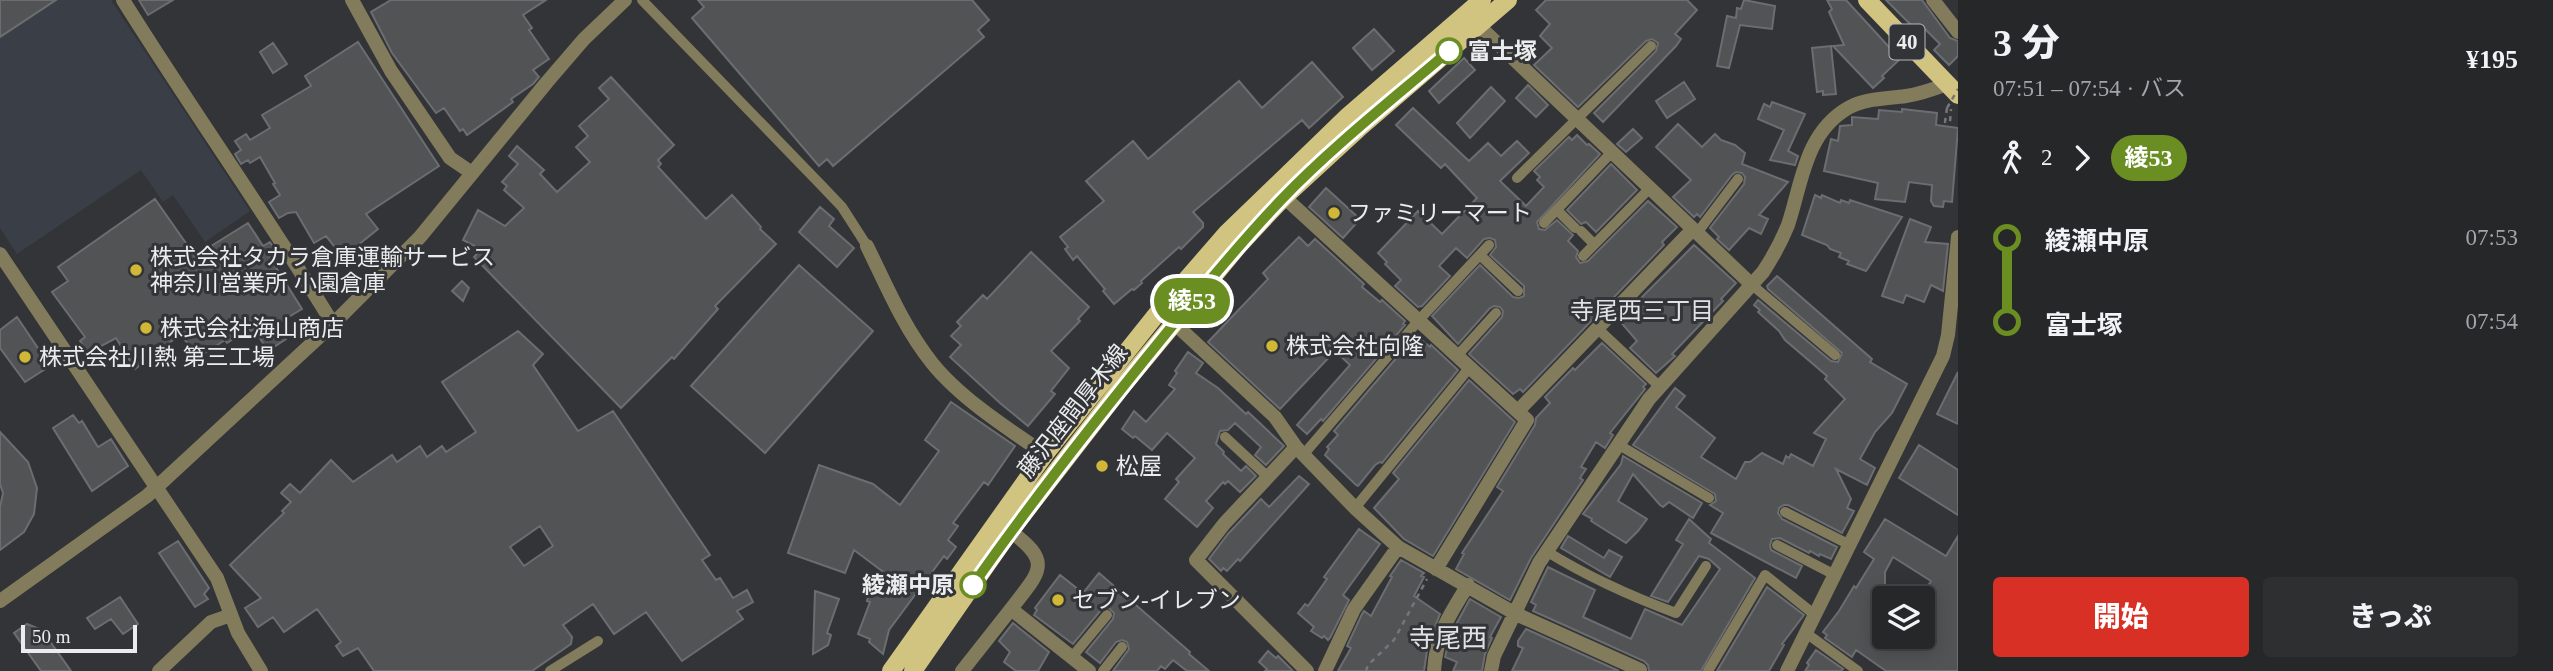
<!DOCTYPE html>
<html lang="ja">
<meta charset="utf-8">
<style>
body{margin:0;font-family:"Times New Roman","Noto Sans JP",serif;background:#2e2f31;color:#f1f3f6;height:100vh;display:flex;flex-direction:column;font-size:26px;white-space:nowrap}
*{box-sizing:border-box;margin:0}
p{font-size:23px;color:#a4a5a8}
.icon{flex:none;width:38px;height:38px;fill:none;stroke:currentColor;stroke-width:2;stroke-linecap:round;stroke-linejoin:round}
.map{position:relative;flex:1;overflow:hidden}
.details{display:flex;flex-direction:column;background:#262729;width:595px}
.details>*{flex:none}
.badge{padding:0 14px;border-radius:23px;font-size:24px;line-height:46px}
.fabs{position:absolute;left:1872px;top:586px;display:grid;gap:14px}
.fabs a{display:grid;place-items:center;width:63px;height:63px;border-radius:7px;background:#262729;box-shadow:0 4px 18px #0003,0 0 0 2px #424446;font-size:35px}
.scale{position:absolute;left:21px;bottom:18px;width:116px;box-sizing:border-box;padding-left:7px;border:4px solid #ebecee;border-top:0;font-size:19px;line-height:24px;white-space:nowrap;color:#ebecee;-webkit-text-stroke:5px #333437;paint-order:stroke}
.map>.badge{position:absolute;translate:-50% -50%;box-shadow:0 0 0 4px #fff}
.legs{display:flex;align-items:center;gap:10px;height:77px;padding:0 35px;font-size:23px}
.legs p{margin-inline-start:auto}
.overview{display:flex;align-items:center;justify-content:space-between;height:119px;padding:0 35px}
h1{font-size:38px;font-weight:800;line-height:52px}
.primary-button{display:flex;gap:14px;margin-top:auto;padding:14px 35px}
.primary-button a{flex:1;height:80px;border-radius:7px;background:#d93025;color:#fff;font-size:28px;font-weight:800;line-height:80px;text-align:center}
.primary-button a+a{background:#2e2f31;color:#f1f3f6}
ul{padding:0 35px;list-style:none}
li{display:flex;align-items:center;gap:24px;height:84px;font-size:26px}
li i{display:grid;place-items:center;width:10px;height:100%;margin:0 9px;background:currentColor}
li i::after{content:'';width:18px;height:18px;margin:-9px;border:5px solid;border-radius:50%;background:#262729}
li p{margin-inline-start:auto}
li:first-child i{background:linear-gradient(#0000 50%,currentColor 0)}
li:last-child i{background:linear-gradient(currentColor 50%,#0000 0)}
main{display:flex;flex:1;min-height:0}
.map>svg:first-child{display:block}
</style>
<main>
<div class="map">
<svg width="1958" height="671" viewBox="0 0 1958 671">
<rect width="100%" height="100%" fill="#333437"/>
<path fill="#3a3e46" d="M0,0H111L250,211L205,242L173,195L163,202L141,170L17,254L0,228Z"/>
<path fill="#515355" stroke="#6b6d70" stroke-width="2" fill-rule="evenodd" d="M0,0H56L0,37Z
M139,0H173L148,15Z
M391,0H546L523,15L532,28L529,30L549,59L533,70L539,77L533,84L511,99L513,102L467,135L463,129L460,131L444,108L436,113L392,53L371,12Z
M698,0H972L989,20L978,30L984,37L833,166L827,159L819,166L692,18L704,7Z
M1546,0H1687L1697,10L1675,34L1681,39L1676,46L1603,122L1594,113L1656,51L1658,43L1652,39L1646,41L1578,107L1534,65L1552,48L1540,36L1550,24L1536,10Z
M1744,0L1775,6L1772,29L1740,25L1729,68L1717,66L1727,16L1736,18L1737,8L1741,9Z
M1827,0H1846L1900,59L1882,76L1884,78L1873,88L1833,46L1844,45L1829,12L1832,9Z
M1886,0H1922L1950,38L1958,41V56L1949,65L1934,50L1940,44L1920,24L1915,29Z
M1374,29L1394,51L1372,70L1353,48Z
M358,42L439,166L366,214L378,229L343,257L326,236L314,243L296,212L288,213L279,218L269,202L280,195L273,184L275,183L260,157L250,163L248,160L241,164L235,154L241,150L235,141L246,134L250,140L270,128L262,115L311,86L305,76Z
M273,43L287,64L273,73L260,52Z
M1831,46L1836,94L1823,95V91L1817,92L1812,48Z
M1464,58L1475,70L1439,103L1429,91Z
M1312,62L1343,97L1309,128L1302,120L1193,212L1203,223V227L1181,249L1179,247L1141,281L1142,283L1134,290L1132,289L1114,304L1103,291L1105,289L1077,256L1073,260L1065,249L1068,247L1060,237L1104,201L1086,181L1133,141L1148,159L1239,81L1262,108Z
M611,77L674,145L658,160L661,164L658,167L706,219L732,195L761,227L760,229L776,244L715,306L718,309L674,359L672,357L621,408L474,257L481,249L463,240L478,210L505,226L524,208L504,190L507,186L502,182L518,164L509,156L517,146L544,170L540,174L557,192L590,162L576,147L588,136L579,126L609,99L599,88Z
M1684,82L1695,99L1667,118L1656,101Z
M1528,85L1548,105L1536,117L1516,98Z
M1491,87L1505,101L1470,138L1457,123Z
M1772,102L1805,114L1788,151L1798,156L1795,165L1770,160L1784,130L1758,119L1764,104L1770,107Z
M1413,108L1469,161L1488,143L1501,156L1517,141L1529,153L1500,181L1526,206L1544,187L1537,180L1540,177L1534,171L1569,137L1572,140L1577,135L1587,145L1589,144L1600,154L1537,222L1539,229L1545,230L1557,220L1573,235L1568,241L1578,251L1576,257L1580,263L1588,261L1648,201L1677,227L1662,242L1664,245L1523,392L1520,389L1513,394L1469,354L1502,317L1503,311L1500,307L1494,306L1490,308L1458,344L1432,316L1480,265L1513,297L1519,298L1524,296V286L1490,255L1496,247L1495,240L1490,238L1484,239L1467,258L1456,248L1439,266L1450,276L1422,306L1418,307L1395,286L1401,280L1385,264L1387,262L1378,253L1418,211L1442,234L1477,198L1445,164L1441,168L1396,125Z
M1902,109L1937,113L1936,125L1958,128L1952,202L1944,201L1943,207L1934,206L1931,201L1932,185L1909,182L1905,202L1875,199L1878,183L1824,171L1831,139L1838,141L1840,126L1852,125V117L1878,119L1879,110L1902,112Z
M1678,124L1702,147L1715,134L1721,140L1735,145L1745,153L1742,164L1788,182L1759,215L1768,219L1761,234L1749,228L1729,250L1717,239L1719,237L1710,228L1744,184L1745,177L1742,173L1736,172L1732,175L1700,217L1697,214L1694,217L1673,197L1691,180L1656,147Z
M1633,129L1642,138L1626,152L1617,144Z
M1611,164L1637,190L1596,232L1586,222L1581,224L1567,210Z
M1326,188L1360,219L1343,238L1309,207Z
M1815,195L1821,198L1822,195L1840,203L1841,200L1849,203L1850,200L1902,217L1866,271L1847,264L1849,261L1839,257L1841,253L1830,249L1827,245L1802,235Z
M155,199L195,256L248,223L263,246L270,242L277,253L270,258L302,309L277,324L286,339L268,351L254,329L251,331L249,329L227,343L225,340L197,358L181,334L135,369L116,338L88,353L80,341L85,337L52,292L68,281L58,267Z
M820,207L834,219L829,226L854,248L837,267L799,232Z
M1910,219L1931,227L1925,242L1948,244L1943,291L1931,285L1924,302L1906,295L1903,303L1882,296Z
M1299,237L1308,246L1315,239L1364,284L1362,287L1380,302L1382,300L1405,321L1403,324L1405,325L1323,421L1321,419L1307,434L1297,425L1350,365L1335,351L1280,409L1208,342L1268,279L1263,273Z
M1694,245L1736,283L1721,299L1723,301L1672,354L1675,356L1656,373L1630,348L1637,341L1619,320Z
M1031,252L1089,307L1078,319L1080,321L1051,351L1069,368L1051,391L1055,394L1028,426L1000,403L950,357L961,345L951,336L961,326L957,322L983,295L987,299Z
M799,265L873,331L765,453L691,386Z
M1777,276L1872,359L1870,362L1907,384L1892,413L1875,432L1860,459L1875,468L1867,485L1836,469L1851,499L1847,508L1854,511L1842,533L1788,505H1784L1779,508L1778,513L1782,519L1837,547L1831,559L1820,554L1819,556L1810,551L1809,553L1780,538L1772,539L1770,545L1771,550L1802,566L1796,578L1711,533L1723,513L1710,505L1716,501L1715,494L1633,445L1675,388L1685,396L1676,407L1715,438L1701,457L1736,479L1745,462H1750L1762,453L1783,464L1786,456L1789,458L1791,454L1813,466L1826,439L1814,433L1845,399L1825,379L1827,376L1785,340L1779,331L1758,312L1760,310L1754,305L1758,300L1831,361L1838,362L1842,353L1768,289L1767,286Z
M462,281L469,288L463,301L452,291Z
M17,317L50,366L25,382L0,348V330Z
M518,331L543,354L533,365L578,431L613,411L710,555L702,560L716,580L720,578L733,598L747,590L753,602L737,611L743,619L682,661L646,612L614,634L593,604L563,625L572,637L571,644L532,671H374L358,648L343,656L336,646L341,642L317,609L284,632L273,617L258,627L245,608L261,598L230,565L284,513L282,511L291,502L281,493L290,484L300,493L331,460L353,482L392,455L397,462L420,446L427,457L442,446L446,452L476,432L442,382ZM540,526L553,546L524,566L510,547Z
M1416,335L1430,347L1431,345L1458,370L1382,463L1380,462L1375,465L1358,486L1356,485L1325,455L1329,449L1327,447L1338,435L1334,431Z
M1602,343L1646,384L1643,387L1645,389L1610,433L1613,435L1605,448L1596,442L1581,467L1586,469L1580,478L1583,480L1531,558L1510,600L1456,569L1464,554L1462,553L1503,491L1497,487L1535,425L1536,418L1550,403L1545,397L1573,368L1575,370Z
M1188,352L1203,363L1196,373L1218,388L1246,414L1248,412L1284,446L1266,465L1255,455L1261,447L1235,423L1228,430L1220,431L1216,444L1224,452L1223,454L1241,471L1246,466L1256,476L1240,492L1228,481L1225,484L1223,482L1206,501L1213,508L1197,527L1165,499L1179,482L1176,479L1195,458L1167,433L1152,450L1135,436L1133,438L1122,429L1134,411L1146,422L1175,389L1169,385L1177,373L1175,371Z
M1958,372V424L1937,414Z
M1469,380L1515,422L1433,556L1404,539L1374,508L1399,479L1393,473Z
M951,402L1015,446L988,485L984,482L953,523L958,526L948,540L956,547L947,559L944,556L889,630L883,654L869,642L870,639L858,634L870,602L867,601L872,583L882,571L854,550L845,573L788,553L819,465L873,484L900,505L939,451L925,440Z
M73,415L79,423L82,421L98,447L111,439L128,466L92,491L53,428Z
M0,432L28,462L37,488L34,514L24,532L0,550V507L3,493L0,484Z
M1919,445L1958,470V515L1899,478Z
M1623,456L1702,503L1693,518L1669,502L1663,507L1660,505L1633,474L1618,501L1647,519L1638,531L1626,543L1591,521L1592,519L1583,514L1621,464Z
M1299,476L1309,484L1240,561L1238,559L1227,571L1223,568L1221,571L1209,559L1228,534L1261,499L1269,507Z
M1689,519L1711,539L1709,543L1755,578L1701,671H1649L1648,665L1644,661L1533,611L1536,605L1531,602L1548,567L1595,590L1583,617L1631,639L1645,609L1682,625L1720,569L1709,559L1699,556L1668,602L1651,596L1683,544L1676,540Z
M1885,519L1946,556L1958,536V671H1886L1856,650L1852,657L1825,638L1827,635L1823,632L1839,611L1854,586L1856,588L1874,559L1864,552ZM1893,557L1931,581L1923,594V637H1885V598H1902L1885,588V572Z
M1359,529L1380,544L1343,595L1349,600L1330,638L1328,640L1324,636L1322,638L1311,631L1314,627L1298,613L1305,604L1308,606L1327,579L1324,577Z
M1568,536L1604,558L1609,550L1622,557L1610,577L1561,548Z
M178,541L209,588L204,594L208,599L195,607L159,553Z
M1401,560L1424,573L1421,576L1424,577L1414,596L1440,614L1428,644L1424,671H1338L1351,648L1347,646L1362,614L1364,611L1371,616L1392,577L1390,576Z
M1099,573L1190,652L1189,654L1209,671H1187L1173,660L1165,669L1161,666L1157,671H1113L1129,649L1127,642L1122,640L1116,642L1100,663L1086,652L1113,619L1114,613L1109,608L1101,610L1073,644L1034,615L1037,610L1035,608L1060,575L1083,593Z
M1767,587L1804,615L1782,644L1784,645L1769,671H1717Z
M815,591L839,599L827,633L831,635L828,645L813,654Z
M120,597L138,624L123,634L111,619L95,629L87,618Z
M1470,599L1501,617L1490,637L1492,638L1485,654L1482,671H1453L1457,662L1445,657L1447,649L1453,630Z
M1013,623L1049,652L1038,671H1016L1004,662L1010,652L999,641Z
M27,624L42,630L71,671H41L14,633Z
M1526,629L1619,671H1512L1523,648L1518,646V641Z
M1816,650L1843,669L1841,671H1805L1809,665L1807,663Z
M1268,651L1276,658L1278,656L1293,671H1265L1267,669L1259,662Z"/>
<g fill="none" stroke-linecap="round" stroke-linejoin="round">
<path stroke="#757679" stroke-width="2.5" stroke-dasharray="5 5" stroke-linecap="butt" d="M1947,108L1945,122H1950L1951,109
M1366,671L1368,665L1394,640L1427,579"/>
<path stroke="#837c5c" stroke-width="10" d="M642,0L822,186L842,207L867,246
M1517,178L1651,46
M1557,210L1575,228
M1544,223L1612,152
M1581,231L1594,244
M1697,233L1738,179
M1480,255L1518,291
M1583,256L1650,188
M1751,284L1835,355
M1598,329L1659,386
M1457,356L1496,313
M1225,437L1268,477
M1619,445L1709,498
M1304,454L1419,320L1489,245
M1355,508L1470,367
M1785,512L1850,545
M1777,545L1835,575
M1546,551C1588,577 1630,596 1676,613L1706,566
M1806,633L1858,671
M1072,657L1107,615
M550,671L598,641
M1103,671L1122,647
M1708,671L1765,575L1815,615"/>
<path stroke="#837c5c" stroke-width="14" d="M123,0C191,109 266,214 333,324
M352,0L391,71L450,158L472,173
M1933,0L1958,32
M1479,26L1751,284
M1284,197L1527,420L1436,569
M867,246C887,287 904,328 932,363C960,398 1008,429 1045,454
M1160,310L1275,417L1296,447L1355,508L1398,547L1516,614L1640,670
M1518,411L1693,229
M1296,447L1224,524L1196,560L1307,671
M1010,531C1055,563 1038,573 1011,609L1089,671
M159,671L211,622L231,615
M962,671L1011,609
M1325,671L1354,609L1398,547
M1434,671C1436,635 1449,615 1468,585
M1491,671L1494,656L1539,563L1649,399L1763,272C1773,257 1781,242 1788,225C1802,183 1805,133 1848,108C1866,98 1886,99 1906,96C1920,94 1934,89 1947,84"/>
<path stroke="#837c5c" stroke-width="14" d="M0,254L217,578L238,633L261,671
M0,601L147,496L333,324L420,237L547,82L584,39L625,0
M1787,671L1943,356L1948,335L1958,237"/>
<path stroke="#d1c380" stroke-width="18" d="M1867,0L1958,95
M891,671L1045,454L1160,310L1227,233L1348,116L1482,0
M913,671L1010,531L1123,385L1240,244L1284,197L1358,129L1508,0"/>
<path stroke="#757679" stroke-width="2.5" stroke-dasharray="5 5" stroke-linecap="butt" d="M1947,108L1958,89"/>
</g>
<g fill="none" stroke-linecap="round" stroke-linejoin="round">
<g stroke="#fff" stroke-width="16">
<path id="line-1" d="M973,585C1033,499 1098,417 1164,336C1202,289 1240,243 1282,199C1333,146 1393,99 1449,51"/>
</g>
<use href="#line-1" stroke="#6b8e23" stroke-width="10"/>
</g>
<g fill="#fff" stroke="#6b8e23" stroke-width="3.5">
<circle cx="1449" cy="51" r="12"/>
<circle cx="973" cy="585" r="12"/>
</g>
<g fill="#d1b736" stroke="#333437" stroke-width="2.5">
<circle cx="1334" cy="213" r="7"/>
<circle cx="136" cy="270" r="7"/>
<circle cx="146" cy="328" r="7"/>
<circle cx="1272" cy="346" r="7"/>
<circle cx="25" cy="357" r="7"/>
<circle cx="1102" cy="466" r="7"/>
<circle cx="1058" cy="600" r="7"/>
</g>
<g text-anchor="middle" dominant-baseline="central" stroke-width="6" stroke-linejoin="round" paint-order="stroke">
<rect fill="#333437" stroke="#b4b5b7" stroke-width="2" x="1889.5" y="24.5" width="35" height="35" rx="5"/>
<g font-size="21" font-weight="bold" fill="#ebecee">
<text x="1907" y="42">40</text>
</g>
<g font-size="23" font-weight="bold" fill="#ebecee" stroke="#333437" text-anchor="start">
<text x="1468" y="51">富士塚</text>
<text x="954" y="585" text-anchor="end">綾瀬中原</text>
</g>
<g font-size="23" fill="#ebecee" stroke="#333437" text-anchor="start">
<text x="1348" y="213">ファミリーマート</text>
<text x="150" y="257">株式会社タカラ倉庫運輸サービス<tspan x="150" dy="26">神奈川営業所 小園倉庫</tspan></text>
<text x="160" y="328">株式会社海山商店</text>
<text x="1286" y="346">株式会社向隆</text>
<text x="39" y="357">株式会社川熱 第三工場</text>
<text x="1116" y="466">松屋</text>
<text x="1072" y="600">セブン-イレブン</text>
</g>
<g font-size="23" fill="#ebecee" stroke="#333437">
<text transform="translate(1073 411) rotate(-52)">藤沢座間厚木線</text>
</g>
<g font-size="24" fill="#e1e2e6" stroke="#333437">
<text x="1642" y="311">寺尾西三丁目</text>
</g>
<g font-size="26" fill="#e1e2e6" stroke="#333437">
<text x="1448" y="638">寺尾西</text>
</g>
</g>
</svg>
<div class="fabs">
<a><svg class="icon" aria-label="layers" viewBox="0 0 24 24"><path d="M12 4l9 5-9 5-9-5zM3 14l9 5 9-5"/></svg></a>
</div>
<div class="scale">50 m</div>
<b class="badge" style="left:1192px;top:301px;background:#6b8e23;color:#fff">綾53</b>
</div>
<section class="details">
<div class="overview"><div><h1>3 分</h1><p>07:51 – 07:54 · バス</p></div><b>¥195</b></div>
<div class="legs"><svg class="icon" aria-label="walk" viewBox="0 0 24 24"><circle cx="13" cy="4" r="2"/><path d="M13 8l-2 6 4 7M11 14l-3 7M7 12l3-4h3l4 4"/></svg>2<svg class="icon" aria-label="forward" viewBox="0 0 24 24"><path d="M9 5l7 7-7 7"/></svg><b class="badge" style="background:#6b8e23;color:#fff">綾53</b></div>
<ul>
<li><i style="color:#6b8e23"></i><b>綾瀬中原</b><p>07:53</p></li>
<li><i style="color:#6b8e23"></i><b>富士塚</b><p>07:54</p></li>
</ul>
<div class="primary-button"><a>開始</a><a>きっぷ</a></div>
</section>
</main>
